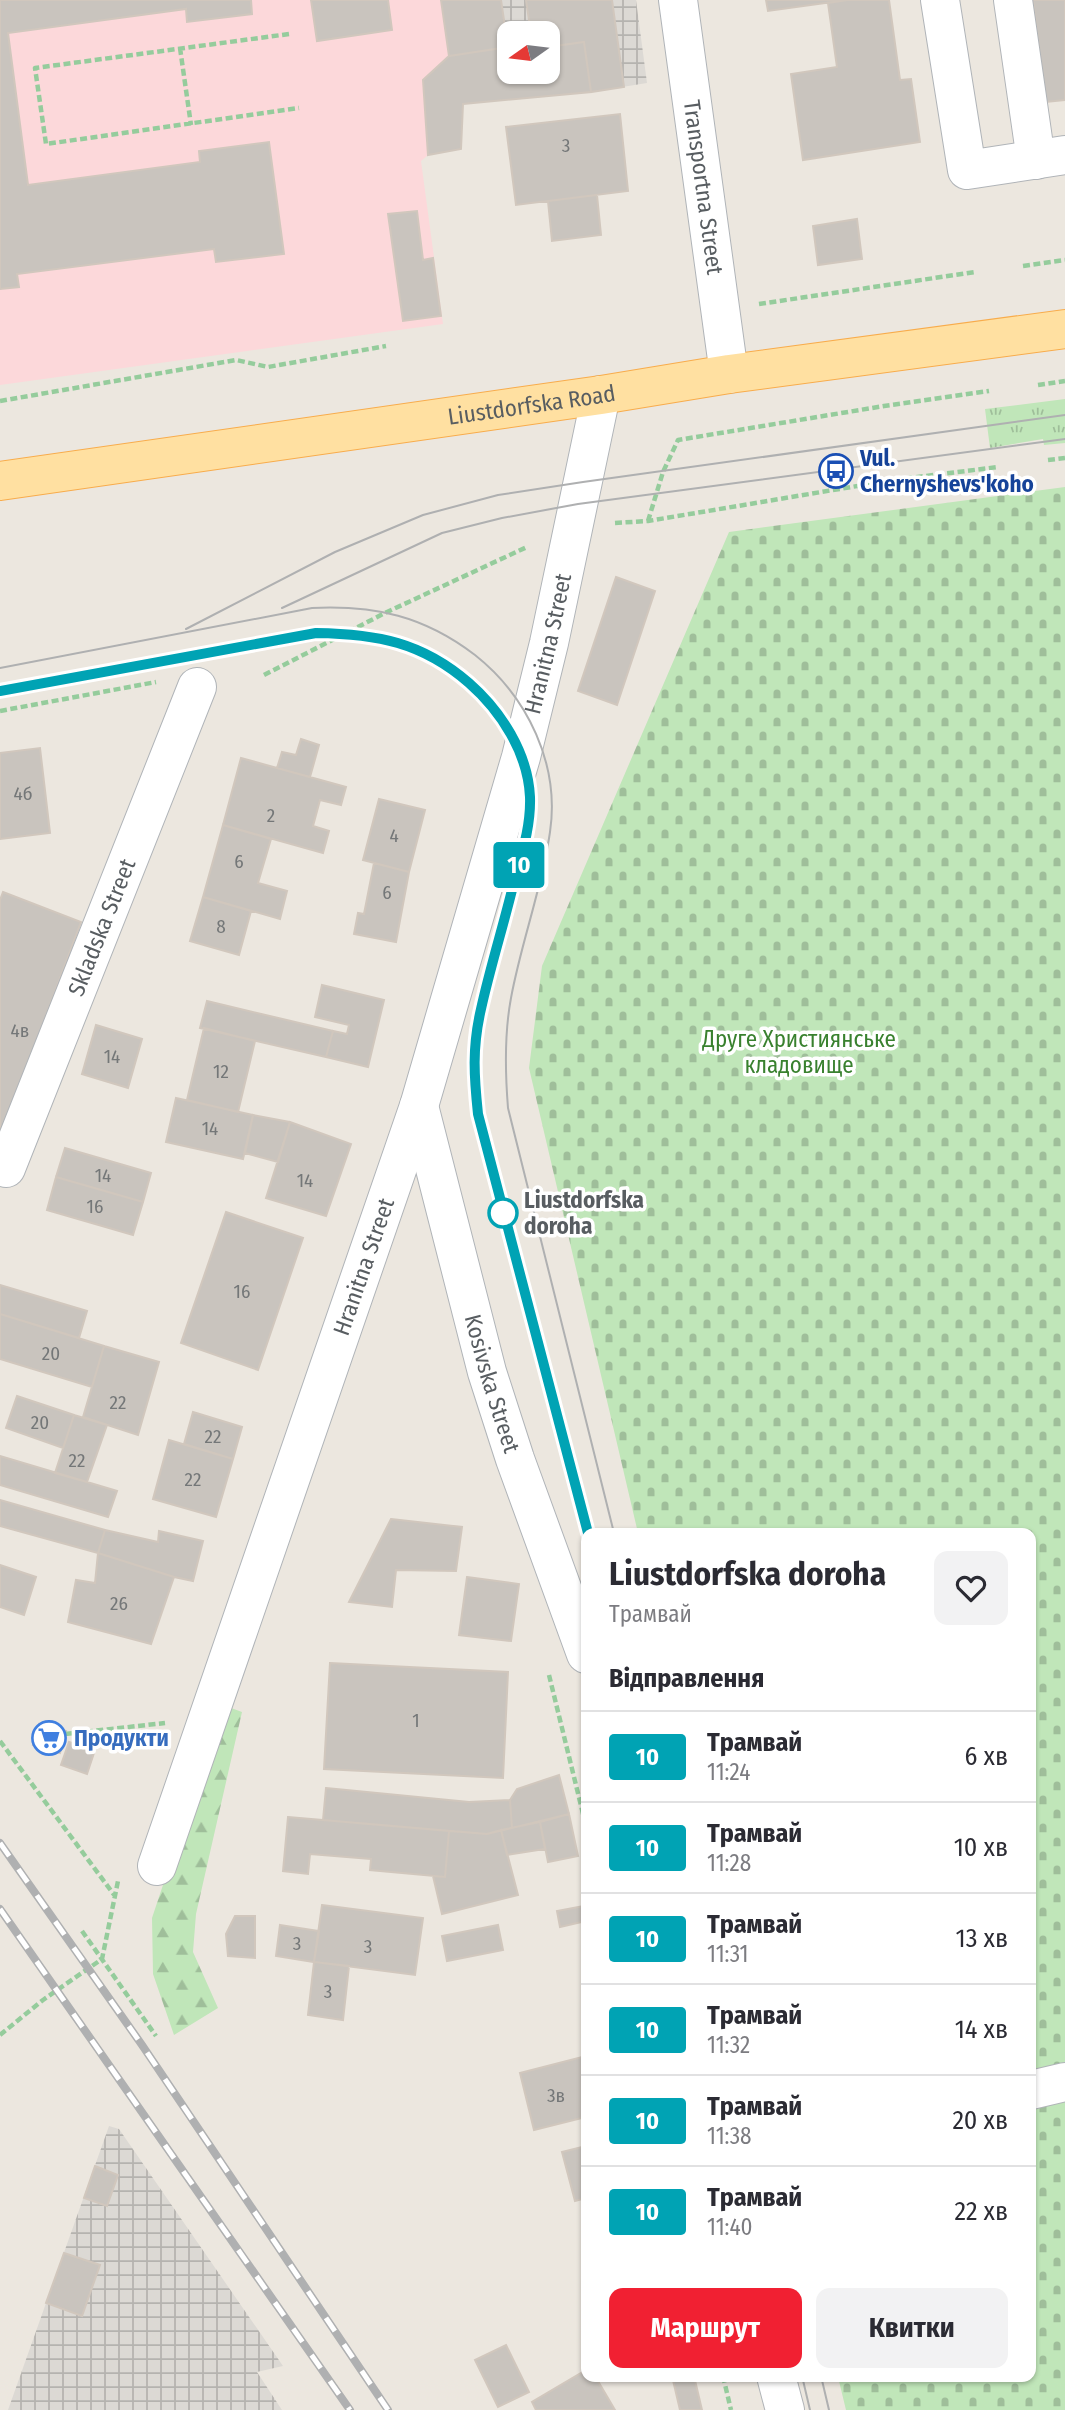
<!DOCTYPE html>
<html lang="uk">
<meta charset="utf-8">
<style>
body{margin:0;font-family:"Fira Sans Condensed",sans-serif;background:#f2f2f3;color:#2b2b33;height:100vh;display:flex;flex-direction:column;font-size:26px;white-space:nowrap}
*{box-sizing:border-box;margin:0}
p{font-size:23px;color:#7c7c81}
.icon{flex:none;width:38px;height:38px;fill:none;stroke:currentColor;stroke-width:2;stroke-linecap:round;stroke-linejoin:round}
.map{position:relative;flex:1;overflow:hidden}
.side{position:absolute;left:581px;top:1528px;width:455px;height:854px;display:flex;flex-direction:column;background:#fff;border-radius:14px;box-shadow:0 2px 5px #0004}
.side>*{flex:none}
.badge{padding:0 14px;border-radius:5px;font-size:24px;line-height:46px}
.needle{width:46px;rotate:256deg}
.tools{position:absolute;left:497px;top:21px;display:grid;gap:14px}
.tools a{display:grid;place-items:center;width:63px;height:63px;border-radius:14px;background:#fff;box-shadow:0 2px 5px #0004;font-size:35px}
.map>.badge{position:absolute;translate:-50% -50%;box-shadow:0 0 0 4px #fff}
h2{padding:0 28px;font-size:26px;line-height:63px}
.round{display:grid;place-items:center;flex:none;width:74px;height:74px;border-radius:14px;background:#f2f2f3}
.headline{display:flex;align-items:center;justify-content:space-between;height:119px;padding:0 28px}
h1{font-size:33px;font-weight:700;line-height:52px}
.action{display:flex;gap:14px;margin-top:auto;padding:14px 28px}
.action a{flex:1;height:80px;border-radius:14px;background:#f12032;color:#fff;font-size:28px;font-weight:700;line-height:80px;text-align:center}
.action a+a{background:#f2f2f3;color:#2b2b33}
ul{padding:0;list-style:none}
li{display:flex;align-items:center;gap:21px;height:91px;padding:0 28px;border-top:2px solid #e1e1e2}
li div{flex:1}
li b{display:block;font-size:26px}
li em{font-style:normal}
li .badge{min-width:77px;font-weight:700;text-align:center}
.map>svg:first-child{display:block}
</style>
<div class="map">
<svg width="1065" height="2410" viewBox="0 0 1065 2410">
<defs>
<pattern id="industrial-grid" width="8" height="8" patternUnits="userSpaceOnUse" patternTransform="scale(1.75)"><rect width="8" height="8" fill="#dcd9d4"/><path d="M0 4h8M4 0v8" fill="none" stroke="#b5b3af"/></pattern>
<pattern id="grass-tufts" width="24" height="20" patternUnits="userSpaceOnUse" patternTransform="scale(1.75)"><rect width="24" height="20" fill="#c0e6b9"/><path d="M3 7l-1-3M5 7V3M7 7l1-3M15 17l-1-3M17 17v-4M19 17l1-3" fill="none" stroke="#9fbe9a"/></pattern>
<pattern id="forest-firs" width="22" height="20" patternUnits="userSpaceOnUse" patternTransform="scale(1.75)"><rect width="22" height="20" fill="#c0e6b9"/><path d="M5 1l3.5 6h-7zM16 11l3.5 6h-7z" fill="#9fbe9a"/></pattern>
<pattern id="cemetery-stones" width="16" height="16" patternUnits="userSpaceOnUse" patternTransform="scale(1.75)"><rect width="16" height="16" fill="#c0e6b9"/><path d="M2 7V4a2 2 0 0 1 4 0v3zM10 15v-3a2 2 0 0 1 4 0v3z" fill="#9fbe9a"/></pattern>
</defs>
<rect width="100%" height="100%" fill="#ece7df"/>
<path fill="url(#industrial-grid)" d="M441,0H636L647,83L591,92L584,42L548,47V33H509V47L449,56Z
M109,2126L119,2129L283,2366L257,2372L282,2410H8Z"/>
<path fill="#fcd8da" d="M0,0H441L449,56L423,80L428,155L421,161L443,324L0,385Z"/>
<path fill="url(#grass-tufts)" d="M1065,399V443L1044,445L1043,439L990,448L985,409Z"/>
<path fill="url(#forest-firs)" d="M223,1705L242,1712L196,1914L193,1952L218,2008L174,2035L153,1974L152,1918Z"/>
<path fill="url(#cemetery-stones)" d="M1065,487V2410H846L838,2377L1031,2376V1533H638L529,1068L542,966L729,532Z"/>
<path fill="#c9c4be" stroke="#d1c7bd" stroke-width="2" d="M0,0H251L252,14L187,22L186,9L8,33L28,185L200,162L199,151L269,142L284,254L216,262L214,249L17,274L19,287L0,289Z
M311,0H388L392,30L317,41Z
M441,0H501L508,47L449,56Z
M526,0H612L624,87L591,92L584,42L548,47V33H531Z
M766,0H847L768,11Z
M847,0H889L900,80L911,79L920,142L803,160L791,74L837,67L828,3Z
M1033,0H1065V100L1046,102Z
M584,42L591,92L463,104L461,149L428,155L423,80L449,56L509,47V72H548V47Z
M620,114L628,191L516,205L506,127Z
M597,195L601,235L552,241L548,201Z
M417,211L423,260L433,258L441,316L403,321L388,214Z
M857,219L862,259L818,265L813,226Z
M616,577L655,591L617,705L578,691Z
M301,739L319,745L310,777L277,768L282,752L296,755Z
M40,748L50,833L0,839V753Z
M241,758L346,787L341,805L320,800L313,826L329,831L323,853L223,825Z
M379,799L425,810L409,872L363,860Z
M223,825L271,839L258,883L287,891L280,919L203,897Z
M374,863L409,872L396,942L354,934L358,913L364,914Z
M3,892L81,922L0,1139V900Z
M203,897L251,911L239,955L190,941Z
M322,985L384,1000L368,1067L326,1057L333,1031L347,1034L349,1025L315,1017Z
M207,1001L333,1031L326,1057L200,1028Z
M96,1025L142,1039L128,1088L82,1074Z
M204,1028L255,1041L238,1112L187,1100Z
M176,1098L253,1115L243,1159L166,1142Z
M253,1115L290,1122L278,1162L245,1153Z
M290,1122L351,1144L326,1216L266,1198Z
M65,1148L151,1173L143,1202L56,1177Z
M56,1177L143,1202L133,1235L47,1210Z
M226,1212L303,1238L258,1370L181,1343Z
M0,1285L87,1311L79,1338L0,1314Z
M0,1314L104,1346L92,1387L0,1359Z
M104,1346L159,1362L138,1435L83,1417Z
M17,1396L74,1415L63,1448L6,1428Z
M193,1412L242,1427L233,1459L184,1444Z
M74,1415L107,1425L87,1482L55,1473Z
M169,1440L233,1459L216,1517L153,1499Z
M0,1456L117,1491L108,1517L0,1485Z
M0,1500L105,1530L98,1553L0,1526Z
M391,1519L462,1527L456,1571L396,1570L392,1607L349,1602Z
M105,1530L158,1542L159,1531L203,1541L193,1581L174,1577L98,1553Z
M98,1553L174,1577L151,1644L68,1622L76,1580L95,1583Z
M0,1565L36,1577L24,1615L0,1607Z
M467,1577L519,1584L511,1641L459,1635Z
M330,1663L508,1672L503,1778L324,1769Z
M39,1724L66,1731L60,1753L33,1745Z
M69,1742L95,1750L87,1774L61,1765Z
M559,1775L569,1814L512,1828L510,1800L517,1789Z
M326,1788L469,1802L510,1800L512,1828L487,1834L323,1820Z
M569,1814L578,1856L548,1862L540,1822Z
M288,1817L449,1831L445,1877L370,1870L371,1859L310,1854L308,1874L283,1871Z
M540,1822L545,1849L507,1855L501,1830Z
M501,1830L518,1895L442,1914L433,1876L445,1877L449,1831L487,1834Z
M322,1905L423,1918L415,1975L314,1962Z
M584,1906L586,1921L560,1927L557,1911Z
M235,1916H255V1958L228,1956L226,1934Z
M280,1925L319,1931L314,1962L276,1956Z
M498,1925L503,1950L447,1961L442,1936Z
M314,1962L349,1966L343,2020L308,2015Z
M586,2056V2117L534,2130L520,2073Z
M586,2146V2198L575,2201L562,2152Z
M95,2166L118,2175L107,2206L84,2198Z
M64,2253L100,2265L82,2316L46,2303Z
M506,2345L529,2392L498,2407L475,2360Z
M586,2370V2376H595L615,2410H536L532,2402Z
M672,2376H694L702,2410H680Z"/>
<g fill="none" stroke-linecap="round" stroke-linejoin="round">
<g stroke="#b0b4b8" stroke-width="40">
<g id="minor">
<path id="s1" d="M678,0L729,374"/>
<path d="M940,0L967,170L1065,155"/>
<path d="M1013,0L1036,160"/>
<path id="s2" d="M419,1106L487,1372L515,1459L586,1654"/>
<path id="s3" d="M6,1168L197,687"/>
<path id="s4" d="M157,1866L419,1106L521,757L549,643L601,395"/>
<path d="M1031,2090L1065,2082"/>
<path d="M776,2376L785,2410"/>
</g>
</g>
<g stroke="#f8ac4c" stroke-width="40">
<g id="major">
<path id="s5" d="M0,481L601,395L729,374L1065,329"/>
</g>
</g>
<path stroke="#95cc9c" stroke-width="4.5" stroke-dasharray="7 3.5" stroke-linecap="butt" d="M289,34L35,68L46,144L299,108
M180,48L191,125
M1023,266L1065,260
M759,304L975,272
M1038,385L1065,381
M0,401L236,360L268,367L386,346
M1048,460L1065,458
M648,521L663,472L678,440L884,406L989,391
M615,523L648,521L893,480L998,467
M264,675L387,612L527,547
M0,711L156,682
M549,1675L586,1826
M65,1734L165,1723
M0,1741L115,1896
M82,1931L156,2036
M0,2035L43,2000L102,1959L118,1881
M723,2376L731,2410"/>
<use href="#minor" stroke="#fff" stroke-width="38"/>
<use href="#major" stroke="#ffe0a1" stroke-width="38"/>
<path stroke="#afb0b1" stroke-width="2" d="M282,608L442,533L502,518L578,504L1065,439
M186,629L335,552L423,515L498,495L583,482L1065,415
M0,668L312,608C375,605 424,616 475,655C528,697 560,765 550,832C542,888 521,943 511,998C504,1035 505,1071 508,1108L614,1533
M0,691L316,633C376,634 422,643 469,683C501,711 528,753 530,797C531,826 522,853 515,880C504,923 491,966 481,1009C472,1048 474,1076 478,1114L587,1533
M802,2376L810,2410
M821,2376L829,2410"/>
<g stroke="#afb0b1" stroke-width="8">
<path id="rail" d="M0,1843L142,2045L388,2410
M0,1909L350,2410"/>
</g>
<use href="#rail" stroke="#fff" stroke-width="5" stroke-dasharray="16" stroke-linecap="butt"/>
</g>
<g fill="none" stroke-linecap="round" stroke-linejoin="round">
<g stroke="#fff" stroke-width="16">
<path id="line" d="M0,691L316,633C377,634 422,642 469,683C501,711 528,753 530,797C531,828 521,856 513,886C503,927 490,968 481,1009C472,1048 474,1076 478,1114L588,1533"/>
</g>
<use href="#line" stroke="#00a3b4" stroke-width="10"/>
</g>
<defs>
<g id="bus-ring" transform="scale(1.75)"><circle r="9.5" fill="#fff" stroke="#1a4fb4" stroke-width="1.5"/><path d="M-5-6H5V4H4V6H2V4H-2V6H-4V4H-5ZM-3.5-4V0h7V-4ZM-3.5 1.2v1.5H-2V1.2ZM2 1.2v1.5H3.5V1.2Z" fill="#1a4fb4"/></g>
<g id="supermarket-ring" transform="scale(1.75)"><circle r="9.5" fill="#fff" stroke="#3f7fe0" stroke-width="1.5"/><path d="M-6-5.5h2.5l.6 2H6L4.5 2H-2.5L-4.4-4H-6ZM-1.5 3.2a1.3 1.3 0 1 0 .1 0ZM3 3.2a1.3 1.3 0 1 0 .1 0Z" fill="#3f7fe0"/></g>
</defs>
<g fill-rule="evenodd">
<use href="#bus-ring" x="836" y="471"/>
<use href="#supermarket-ring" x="49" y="1738"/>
</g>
<circle fill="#fff" stroke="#00a3b4" stroke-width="3.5" cx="503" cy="1213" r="14"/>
<g text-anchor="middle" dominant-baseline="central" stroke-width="7" stroke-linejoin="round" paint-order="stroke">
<g font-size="19" fill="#747778">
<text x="566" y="145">3</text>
<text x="23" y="793">4б</text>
<text x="271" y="815">2</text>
<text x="394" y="835">4</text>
<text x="239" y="861">6</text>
<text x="387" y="892">6</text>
<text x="221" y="926">8</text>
<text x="20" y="1030">4в</text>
<text x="112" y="1056">14</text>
<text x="221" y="1071">12</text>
<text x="210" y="1128">14</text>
<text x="103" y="1175">14</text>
<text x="305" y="1180">14</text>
<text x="95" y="1206">16</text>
<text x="242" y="1291">16</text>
<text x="51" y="1353">20</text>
<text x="118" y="1402">22</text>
<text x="40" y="1422">20</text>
<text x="213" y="1436">22</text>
<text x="77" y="1460">22</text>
<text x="193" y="1479">22</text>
<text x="119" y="1603">26</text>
<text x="416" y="1720">1</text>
<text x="297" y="1943">3</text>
<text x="368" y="1946">3</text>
<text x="328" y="1991">3</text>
<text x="556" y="2095">3в</text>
</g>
<g font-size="23" fill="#585d61" stroke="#fff">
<text stroke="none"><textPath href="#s1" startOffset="189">Transportna Street</textPath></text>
<text stroke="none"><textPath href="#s5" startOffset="537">Liustdorfska Road</textPath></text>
<text stroke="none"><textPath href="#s4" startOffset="1284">Hranitna Street</textPath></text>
<text stroke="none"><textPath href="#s3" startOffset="259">Skladska Street</textPath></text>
<text stroke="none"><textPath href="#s4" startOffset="634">Hranitna Street</textPath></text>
<text stroke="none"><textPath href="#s2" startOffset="287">Kosivska Street</textPath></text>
</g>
<g font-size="23" font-weight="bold" fill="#164399" stroke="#fff" text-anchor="start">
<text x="860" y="458">Vul.<tspan x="860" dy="26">Chernyshevs'koho</tspan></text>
</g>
<g font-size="23" fill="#39812f" stroke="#fff">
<text x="799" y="1039">Друге Християнське<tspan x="799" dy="26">кладовище</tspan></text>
</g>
<g font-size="23" font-weight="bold" fill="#585d61" stroke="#fff" text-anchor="start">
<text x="524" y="1200">Liustdorfska<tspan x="524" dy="26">doroha</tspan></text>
</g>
<g font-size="23" font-weight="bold" fill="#366cbe" stroke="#fff" text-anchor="start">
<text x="74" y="1738">Продукти</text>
</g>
</g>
</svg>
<div class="tools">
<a><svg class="needle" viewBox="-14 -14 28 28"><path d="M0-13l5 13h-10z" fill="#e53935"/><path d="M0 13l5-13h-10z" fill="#7c7c81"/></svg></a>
</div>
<b class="badge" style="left:519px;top:865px;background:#00a3b4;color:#fff">10</b>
<section class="side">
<div class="headline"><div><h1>Liustdorfska doroha</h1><p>Трамвай</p></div><a class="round"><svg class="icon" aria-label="heart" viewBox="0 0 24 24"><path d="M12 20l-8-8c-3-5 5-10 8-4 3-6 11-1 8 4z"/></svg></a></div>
<h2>Відправлення</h2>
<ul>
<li><span class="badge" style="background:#00a3b4;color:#fff">10</span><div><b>Трамвай</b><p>11:24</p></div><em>6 хв</em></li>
<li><span class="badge" style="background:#00a3b4;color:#fff">10</span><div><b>Трамвай</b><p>11:28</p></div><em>10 хв</em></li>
<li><span class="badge" style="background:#00a3b4;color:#fff">10</span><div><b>Трамвай</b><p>11:31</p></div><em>13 хв</em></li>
<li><span class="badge" style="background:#00a3b4;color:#fff">10</span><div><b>Трамвай</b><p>11:32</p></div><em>14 хв</em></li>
<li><span class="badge" style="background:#00a3b4;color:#fff">10</span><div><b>Трамвай</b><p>11:38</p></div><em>20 хв</em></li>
<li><span class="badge" style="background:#00a3b4;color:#fff">10</span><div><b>Трамвай</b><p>11:40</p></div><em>22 хв</em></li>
</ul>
<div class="action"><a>Маршрут</a><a>Квитки</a></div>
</section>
</div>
